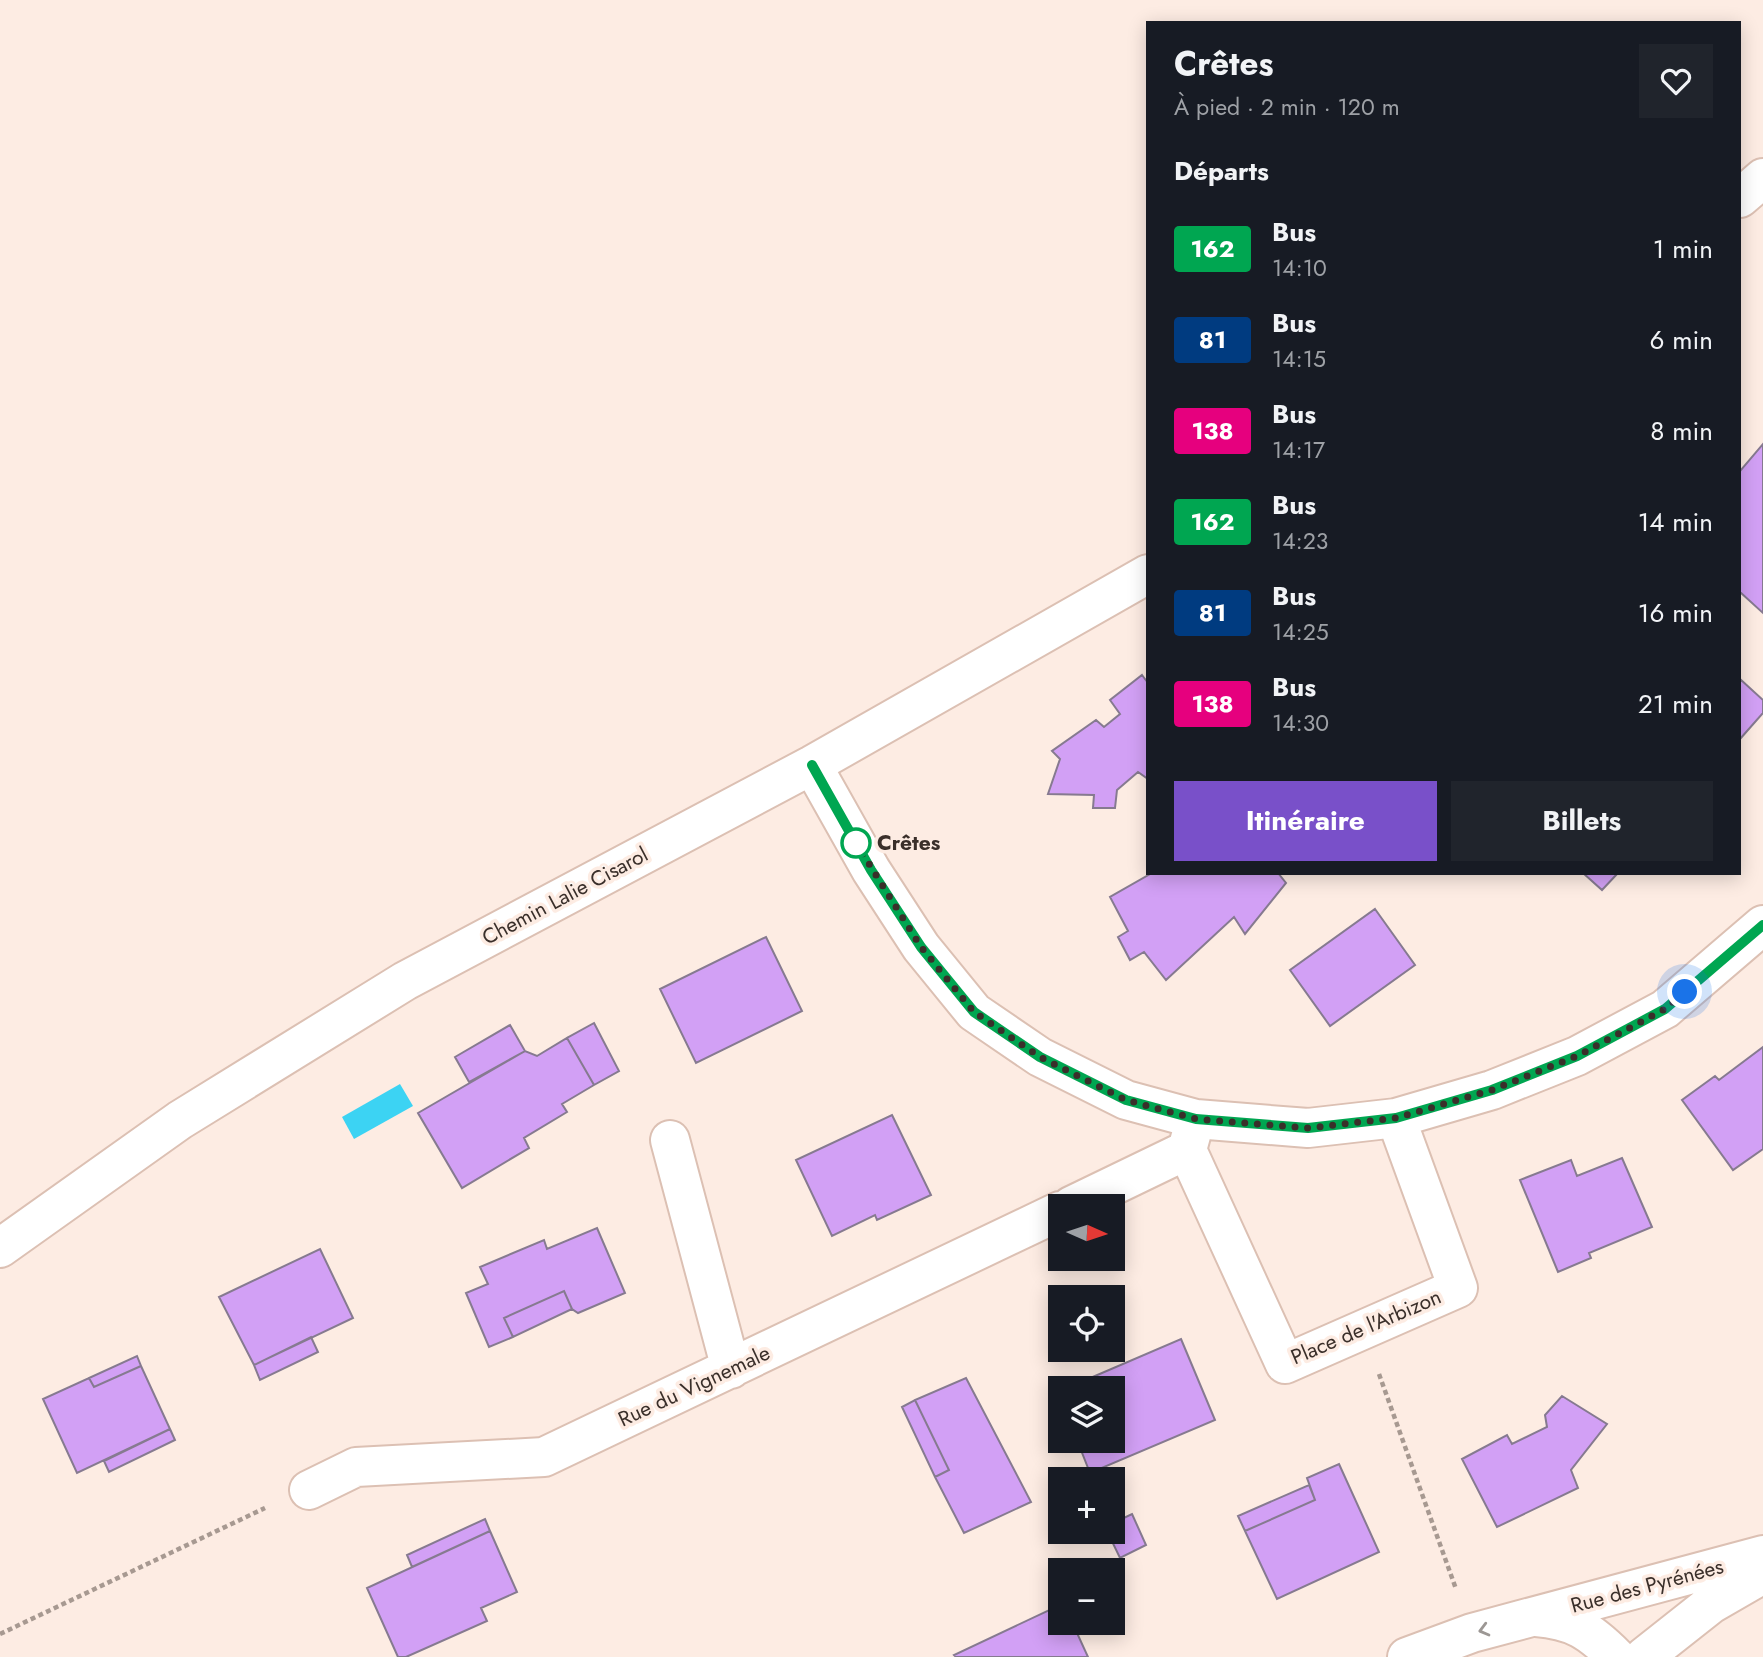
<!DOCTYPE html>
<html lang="fr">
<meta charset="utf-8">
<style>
body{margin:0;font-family:Jost,sans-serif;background:#20242c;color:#f1f3f6;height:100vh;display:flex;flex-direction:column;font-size:26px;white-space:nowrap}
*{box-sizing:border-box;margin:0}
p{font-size:23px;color:#9ea1a6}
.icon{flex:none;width:38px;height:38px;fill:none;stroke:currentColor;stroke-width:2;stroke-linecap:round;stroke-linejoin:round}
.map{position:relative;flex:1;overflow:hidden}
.drawer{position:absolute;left:1146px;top:21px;width:595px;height:854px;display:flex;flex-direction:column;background:#171b24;border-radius:0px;box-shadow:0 4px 18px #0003}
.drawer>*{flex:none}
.badge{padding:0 14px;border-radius:5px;font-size:24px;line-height:46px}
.needle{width:46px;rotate:93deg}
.tools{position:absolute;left:1048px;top:1194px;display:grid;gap:14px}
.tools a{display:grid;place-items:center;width:77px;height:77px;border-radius:0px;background:#171b24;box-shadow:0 4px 18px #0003;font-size:35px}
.you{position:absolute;width:35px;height:35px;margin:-18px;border:5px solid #fff;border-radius:50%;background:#1a73e8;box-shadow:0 0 0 10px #1a73e833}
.map>.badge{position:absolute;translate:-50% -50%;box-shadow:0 0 0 4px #fff}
h2{padding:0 28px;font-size:26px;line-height:63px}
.round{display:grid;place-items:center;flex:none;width:74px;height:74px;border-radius:0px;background:#20242c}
.headline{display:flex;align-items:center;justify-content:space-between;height:119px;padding:0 28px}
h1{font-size:33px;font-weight:700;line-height:52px}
.action{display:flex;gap:14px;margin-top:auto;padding:14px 28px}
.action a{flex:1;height:80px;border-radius:0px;background:#7950c9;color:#fff;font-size:28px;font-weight:700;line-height:80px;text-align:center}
.action a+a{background:#20242c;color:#f1f3f6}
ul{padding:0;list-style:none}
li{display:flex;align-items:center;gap:21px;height:91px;padding:0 28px}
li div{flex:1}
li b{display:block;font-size:26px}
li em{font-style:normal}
li .badge{min-width:77px;font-weight:700;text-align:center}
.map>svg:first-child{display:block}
</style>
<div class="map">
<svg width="1763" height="1657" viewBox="0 0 1763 1657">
<rect width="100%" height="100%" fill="#fdece3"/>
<path fill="#3cd3f3" d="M400,1084L413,1106L354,1139L342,1117Z"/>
<path fill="#d2a0f5" stroke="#867a90" stroke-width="2" d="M1763,444V613L1740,592V471Z
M1142,675L1148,683V779L1138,772L1117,790L1115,808H1093L1094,795L1048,794L1060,759L1052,751L1096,720L1104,727L1120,714L1110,700Z
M1740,679L1763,700V713L1740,739Z
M1152,873H1278L1286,883L1245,934L1234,917L1166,980L1144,952L1130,960L1118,937L1128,931L1110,897Z
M1583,873H1618L1602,890Z
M1375,909L1415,965L1330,1026L1290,970Z
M766,937L802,1011L696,1063L660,989Z
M594,1023L619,1071L594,1085L567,1038Z
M510,1025L525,1051L469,1082L455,1057Z
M567,1038L594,1085L562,1104L567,1112L524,1138L529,1148L462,1188L418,1113L525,1051L537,1056Z
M1763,1047V1149L1733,1170L1682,1100L1715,1076L1719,1080Z
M892,1115L931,1195L877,1220L875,1215L832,1236L796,1160Z
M1622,1158L1652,1227L1589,1253L1591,1258L1558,1272L1520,1180L1571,1160L1577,1176Z
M597,1228L625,1293L578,1313L572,1309L564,1291L504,1318L513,1337L489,1347L466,1293L488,1284L480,1267L544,1240L547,1249Z
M320,1249L353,1318L254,1365L219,1297Z
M564,1291L572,1309L513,1337L504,1318Z
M311,1337L318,1352L260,1380L254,1365Z
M1181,1339L1215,1420L1090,1473L1077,1440H1113V1388H1067Z
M137,1356L141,1366L94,1387L89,1378Z
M141,1366L170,1429L77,1473L43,1399L89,1378L94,1387Z
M966,1378L1031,1502L964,1533L935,1477L949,1470L915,1400Z
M1562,1396L1607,1424L1571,1470L1578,1488L1497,1527L1462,1459L1507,1435L1512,1444L1547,1427L1545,1415Z
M915,1400L949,1470L935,1477L902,1407Z
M170,1429L175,1440L109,1472L104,1461Z
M1339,1464L1379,1552L1277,1599L1245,1531L1315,1500L1307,1478Z
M1309,1485L1315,1500L1245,1531L1238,1516Z
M1132,1514L1146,1545L1120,1558L1107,1531H1113V1523Z
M485,1519L490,1531L412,1567L407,1555Z
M490,1531L517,1592L481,1608L487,1621L406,1657H398L367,1588Z
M1060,1605V1622H1072L1088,1657H956L954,1655Z"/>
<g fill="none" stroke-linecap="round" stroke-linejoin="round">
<g stroke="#dcc0b3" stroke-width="42">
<path id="street" d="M1740,198L1763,178
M812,765L871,870L921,947L974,1012L1040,1057L1126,1100L1196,1119L1308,1128L1396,1118L1492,1090L1577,1056L1665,1009L1763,925
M670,1140L731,1369
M1187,1150L1285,1364L1458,1288L1396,1118
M1071,1206L1187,1150L1193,1128
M0,1248L180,1120L405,981L812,765L1148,574
M309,1490L356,1467L544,1457L1060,1211
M1536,1617C1574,1620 1590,1631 1616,1657
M1407,1657L1472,1633L1763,1555
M1644,1657L1711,1604L1763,1574"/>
</g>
<path stroke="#a79991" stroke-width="4.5" stroke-dasharray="5 3.5" stroke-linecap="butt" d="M1379,1374L1456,1589
M0,1634L265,1508"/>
<use href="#street" stroke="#fff" stroke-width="38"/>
</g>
<defs><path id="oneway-chevron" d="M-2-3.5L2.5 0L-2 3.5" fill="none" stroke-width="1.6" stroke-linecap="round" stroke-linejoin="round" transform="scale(1.75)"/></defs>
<use stroke="#9c9794" href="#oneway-chevron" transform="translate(1484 1630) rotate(165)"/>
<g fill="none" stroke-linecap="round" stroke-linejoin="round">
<g stroke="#fff" stroke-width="16">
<path id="line" d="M812,765L871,870L921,947L974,1012L1040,1057L1126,1100L1196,1119L1308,1128L1396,1118L1492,1090L1577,1056L1665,1009L1763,925"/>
</g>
<use href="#line" stroke="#00a651" stroke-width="10"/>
<path stroke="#3a2f2a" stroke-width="7" stroke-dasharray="0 12.6" d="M856,843L921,947L974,1012L1040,1057L1126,1100L1196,1119L1308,1128L1396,1118L1492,1090L1577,1056L1665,1009L1685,992"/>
</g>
<circle fill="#fff" stroke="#00a651" stroke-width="3.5" cx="856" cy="843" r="14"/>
<g text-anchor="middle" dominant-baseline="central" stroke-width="7" stroke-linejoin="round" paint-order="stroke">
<g font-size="21" font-weight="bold" fill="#3a2f2a" stroke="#fdece3" text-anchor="start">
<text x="877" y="843">Crêtes</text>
</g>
<g font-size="21" fill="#3a2f2a" stroke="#fdece3">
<text transform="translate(565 896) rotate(-28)">Chemin Lalie Cisarol</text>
<text transform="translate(1366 1327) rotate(-23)">Place de l'Arbizon</text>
<text transform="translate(694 1386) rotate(-25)">Rue du Vignemale</text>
<text transform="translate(1647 1586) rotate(-15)">Rue des Pyrénées</text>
</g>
</g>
</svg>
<div class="tools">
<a><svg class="needle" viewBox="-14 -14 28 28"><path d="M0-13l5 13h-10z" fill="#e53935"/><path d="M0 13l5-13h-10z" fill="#9ea1a6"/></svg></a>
<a><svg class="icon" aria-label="locate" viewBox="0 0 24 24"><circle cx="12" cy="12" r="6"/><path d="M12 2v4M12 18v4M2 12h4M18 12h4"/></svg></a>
<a><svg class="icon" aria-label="layers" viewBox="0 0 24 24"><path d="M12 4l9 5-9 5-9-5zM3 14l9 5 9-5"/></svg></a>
<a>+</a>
<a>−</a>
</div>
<div class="you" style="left:1685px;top:992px"></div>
<section class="drawer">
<div class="headline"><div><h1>Crêtes</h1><p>À pied · 2 min · 120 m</p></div><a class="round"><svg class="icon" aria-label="heart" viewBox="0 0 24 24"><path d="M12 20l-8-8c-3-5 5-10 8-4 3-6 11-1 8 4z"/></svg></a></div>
<h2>Départs</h2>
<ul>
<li><span class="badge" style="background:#00a651;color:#fff">162</span><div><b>Bus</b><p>14:10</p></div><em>1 min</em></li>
<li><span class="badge" style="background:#003b80;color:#fff">81</span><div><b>Bus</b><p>14:15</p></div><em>6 min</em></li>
<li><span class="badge" style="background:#e6007e;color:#fff">138</span><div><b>Bus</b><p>14:17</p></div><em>8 min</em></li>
<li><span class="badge" style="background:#00a651;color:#fff">162</span><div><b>Bus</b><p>14:23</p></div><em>14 min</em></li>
<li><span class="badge" style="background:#003b80;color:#fff">81</span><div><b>Bus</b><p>14:25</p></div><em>16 min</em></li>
<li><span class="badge" style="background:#e6007e;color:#fff">138</span><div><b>Bus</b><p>14:30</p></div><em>21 min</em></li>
</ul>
<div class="action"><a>Itinéraire</a><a>Billets</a></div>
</section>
</div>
